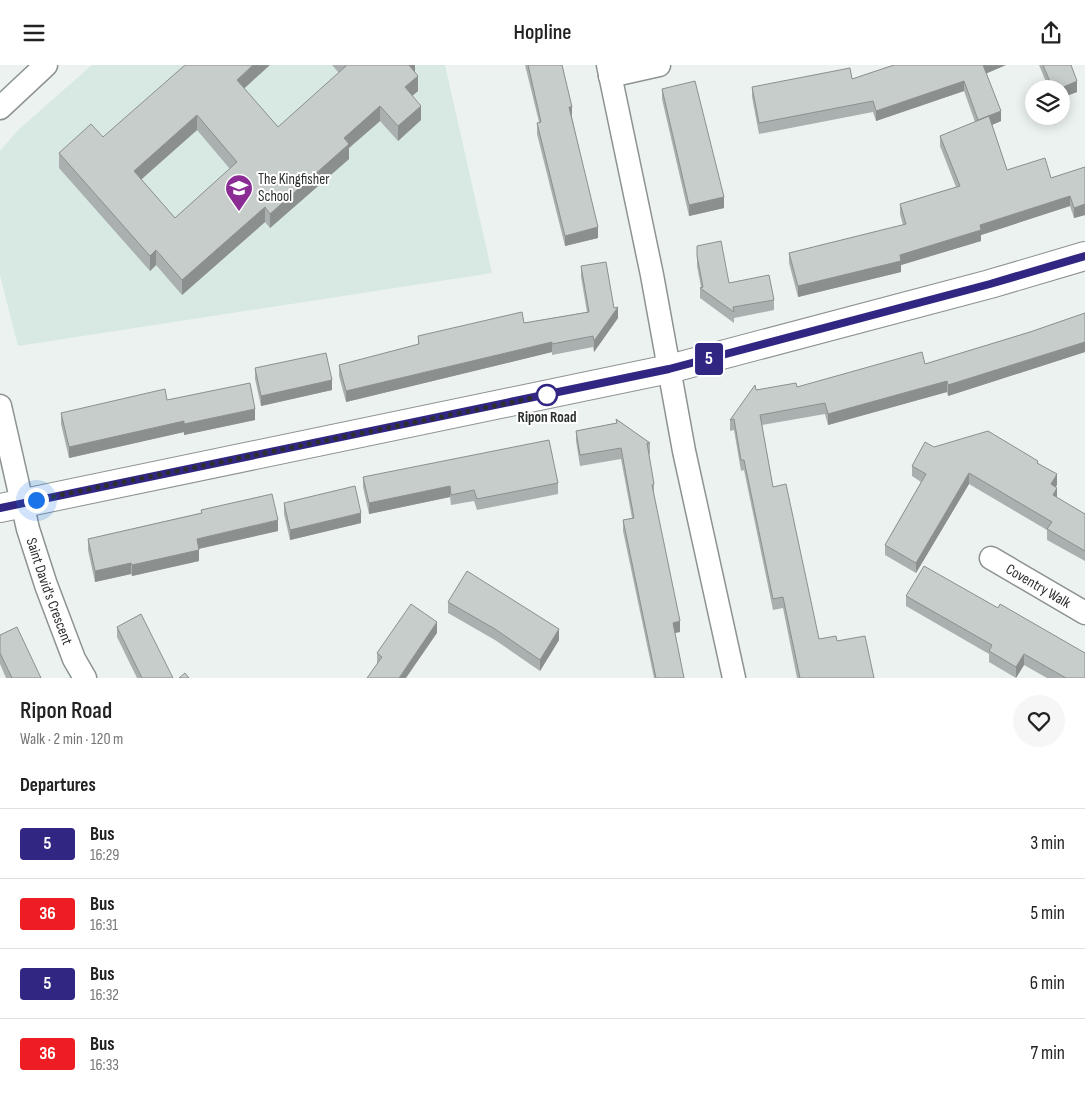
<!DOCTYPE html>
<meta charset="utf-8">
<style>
body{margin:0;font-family:"Sofia Sans Condensed",sans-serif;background:#f6f6f6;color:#222;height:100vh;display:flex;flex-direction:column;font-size:19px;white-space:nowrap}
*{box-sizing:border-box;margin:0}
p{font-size:16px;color:#767676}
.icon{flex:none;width:28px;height:28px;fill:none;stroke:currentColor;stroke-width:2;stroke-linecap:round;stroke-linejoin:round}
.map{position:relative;height:613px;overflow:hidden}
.details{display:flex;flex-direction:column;background:#fff;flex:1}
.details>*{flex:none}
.badge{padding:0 10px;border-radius:4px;font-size:18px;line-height:32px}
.controls{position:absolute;left:1025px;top:15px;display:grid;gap:10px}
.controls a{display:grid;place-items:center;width:45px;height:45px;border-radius:50%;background:#fff;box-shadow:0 2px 12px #0003;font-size:25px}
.you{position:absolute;width:25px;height:25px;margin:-12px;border:4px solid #fff;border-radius:50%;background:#1a73e8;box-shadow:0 0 0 8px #1a73e833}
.map>.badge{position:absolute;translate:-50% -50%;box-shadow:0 0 0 2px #fff}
h2{padding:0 20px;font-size:19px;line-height:45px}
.round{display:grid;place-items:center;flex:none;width:52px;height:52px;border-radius:26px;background:#f6f6f6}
.head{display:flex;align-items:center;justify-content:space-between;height:85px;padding:0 20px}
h1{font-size:24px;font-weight:600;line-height:38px}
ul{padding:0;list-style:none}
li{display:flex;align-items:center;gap:15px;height:70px;padding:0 20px;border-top:1px solid #e0e0e0}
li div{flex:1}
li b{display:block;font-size:19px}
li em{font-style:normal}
li .badge{min-width:55px;font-weight:700;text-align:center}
header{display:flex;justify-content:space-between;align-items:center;height:65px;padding:0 20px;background:#fff;font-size:22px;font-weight:600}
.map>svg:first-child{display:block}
</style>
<header><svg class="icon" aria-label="menu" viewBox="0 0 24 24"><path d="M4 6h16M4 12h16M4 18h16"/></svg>Hopline<svg class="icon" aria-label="share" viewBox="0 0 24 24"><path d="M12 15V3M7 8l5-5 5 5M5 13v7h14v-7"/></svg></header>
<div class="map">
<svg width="1085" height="613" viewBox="0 0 1085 613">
<rect width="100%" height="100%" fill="#ebf2ef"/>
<path fill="#d8e8e3" d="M92,0H445L492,208L18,281L0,210V86L18,65Z"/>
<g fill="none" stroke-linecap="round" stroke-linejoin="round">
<g stroke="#8d9391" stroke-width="25">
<g id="street">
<path d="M608,0L652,210L684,386L734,613"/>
<path d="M610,11L659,0"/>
<path d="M0,43L46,0"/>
<path id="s1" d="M0,341L28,464L46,520L74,594L85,613"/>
<path id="s2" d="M991,493L1085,548"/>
</g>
</g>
<g stroke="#8d9391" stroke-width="30">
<path id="secondary" d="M0,443L669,304L990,219L1085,191"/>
</g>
<use href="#street" stroke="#fff" stroke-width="22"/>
<use href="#secondary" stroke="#fff" stroke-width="28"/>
</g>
<path fill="#aab0af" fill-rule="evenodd" d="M332,0H415V7L418,26L412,31L421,55L398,76L380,56L349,83V94L270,163L265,157L182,230L156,200L150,206L59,103V88L244,23L278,62L339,8ZM197,65L230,104L175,153L141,114Z
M525,0H562L572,52L598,173L565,181L537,69V58L539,57Z
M894,0H1006L986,8L1001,56L992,60L1007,105L1051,113L1085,102V150L1074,153L1070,141L981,170V176L901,200V207L798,232L789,198V188L903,160L900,149V139L956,122L940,81V71L975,57L964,26L876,56L873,47L759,69L752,32V22L852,14Z
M1039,0H1071L1077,27L1061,33V24H1049Z
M662,24L724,143L689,151L662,34Z
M697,181L729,218L774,235V245L734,253V258L700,233V223L701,222L697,201Z
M581,201L614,243L618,253L594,287L593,282L552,290V287L346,337L339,311V300L418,280V271L524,258L587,247L581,212Z
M1085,248V287L948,331L947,327L828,360L825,349L762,360L773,422L819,574L837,576L874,613H797L783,543L773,545L744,405L741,406L734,365L730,366V355L756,325L797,322L925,299L1030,267Z
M255,303L332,325L261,341L255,314Z
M167,335L255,355L184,370V367L69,393L61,359V348Z
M616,354L650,378V389H649L654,419V430L680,567L675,568L684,613H654L623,466V455L632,453L621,394L580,401L576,376V366L616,358Z
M934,382L1038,398L1057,420L1055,422L1057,433L1085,449V496L1047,475V465L969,419L916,508L885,490V480L921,417L912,411V401Z
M363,412L558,418V429L477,445L474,436L451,440L450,432L369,449L363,422Z
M284,438L361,458L290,475L284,449Z
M201,445L278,466L199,484V496L132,511L131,509L95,517L88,485V474L201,448Z
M906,531L998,543L1085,613H1047L1024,600L1016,613L989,597V589L906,541Z
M448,537L559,575L540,606L495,575L448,548Z
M117,562L173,613H137L117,572Z
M437,568L377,599V588Z
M0,570L41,613H6L0,599Z"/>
<path fill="#8b908e" d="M253,0H270L237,30V15Z
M407,0H415V7Z
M983,0H1006L983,10Z
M418,11V26L405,37V22Z
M964,16V26L876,56V46Z
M1077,16V27L1061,33V24H1059Z
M380,41V56L349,83V94L270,163V149L344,73Z
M421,41V55L398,76V61Z
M569,42H572V52Z
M1001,46V56L978,66V55Z
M197,50V65L134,121V106Z
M1070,131V141L981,170V176L901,200V207L798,232V221L900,190L980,160Z
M724,132V143L689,151V140Z
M1085,139V150L1074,153V143Z
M265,142V157L182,230V215Z
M598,162V173L565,181V171Z
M156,185V200L150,206V191Z
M618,242V253L594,287V276Z
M552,277V287L346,337V326Z
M1085,277V287L948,331V320Z
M332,315V325L261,341V331Z
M947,316V327L828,360V349Z
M255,344V355L184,370V359Z
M184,356V367L69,393V382Z
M969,408V419L916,508V498Z
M1057,409V420L1051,430V419Z
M450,421V432L369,449V438Z
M1057,423V434L1053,430Z
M361,448V458L290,475V465Z
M278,455V466L197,484V474Z
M199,485V496L132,511V500Z
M131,498V509L95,517V506Z
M680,556V567L673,568V558Z
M437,557V568L406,613H399Z
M559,564V575L540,606V595Z
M1024,589V600L1016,613V602Z"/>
<path fill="#c6cdcb" stroke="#8b908e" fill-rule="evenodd" d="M185,0H253L237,15L278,62L346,1L345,0H409L418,11L405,22L421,41L398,61L380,41L344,73L349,79L270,149L265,142L182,215L156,185L150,191L59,88L91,59L103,72ZM197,50L237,97L175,153L134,106Z
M528,0H562L572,42H569L598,162L565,171L537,58L541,57Z
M894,0H983L1001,46L978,55L964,16L876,46L873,36L759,58L752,22L850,3L852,14Z
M1043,0H1071L1077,16L1059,24H1053Z
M695,16L724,132L689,140L662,24Z
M989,51L1007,105L1045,93L1051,113L1085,102V139L1074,143L1070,131L980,160L981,165L900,190L901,196L798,221L789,188L906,159L900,139L960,121L940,71Z
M721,176L729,218L769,210L774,235L733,242L734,247L700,223L703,222L697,191V181Z
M606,197L614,243L618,242L594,276L593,271L552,279V277L346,326L339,300L419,279L418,271L522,247L524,258L589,247L581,201Z
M1085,248V277L948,320L947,316L828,349L825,338L760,350L773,422L786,419L819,574L836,571L837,576L865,571L874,613H800L783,532L773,534L744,395H741L734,354L730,355L755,320L756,325L796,318L797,322L922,287L925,299L1030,267Z
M326,288L332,315L261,331L255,303Z
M250,318L255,344L184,359V356L69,382L61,348L165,324L167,335Z
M616,354L650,378H647L654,419L652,420L680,556L673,558L684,613H656L623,455L634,453L621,383L580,390L576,366L617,358Z
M988,366L1038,396L1037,398L1057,409L1051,419L1057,423L1053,430L1085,449V486L1047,464L1052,457L969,408L916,498L885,480L926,409L912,401L925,377L934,382Z
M549,375L558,418L477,434L474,425L451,430L450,421L369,438L363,412Z
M355,421L361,448L290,465L284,438Z
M272,429L278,455L197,474L199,485L132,500L131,498L95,506L88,474L202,448L201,445Z
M924,501L998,543L1000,539L1085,588V613H1066L1024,589L1016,602L989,586L992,580L906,531Z
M467,506L559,564L540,595L495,564L448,537Z
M411,539L437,557L399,613H367L382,592L377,588Z
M141,549L173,613H142L117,562Z
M17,562L41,613H12L0,588V570Z
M185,608L189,613H179Z"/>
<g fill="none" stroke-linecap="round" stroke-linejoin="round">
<g stroke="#fff" stroke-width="11">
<path id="line" d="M0,443L669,304L990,219L1085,191"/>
</g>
<use href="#line" stroke="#312783" stroke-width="8"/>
<path stroke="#2c2f2e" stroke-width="5" stroke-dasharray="0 9" d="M36,435L547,330"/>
</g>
<defs>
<g id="school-pin" transform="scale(1.4375)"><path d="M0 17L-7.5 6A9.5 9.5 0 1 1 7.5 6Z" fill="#8b2b94" stroke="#fff"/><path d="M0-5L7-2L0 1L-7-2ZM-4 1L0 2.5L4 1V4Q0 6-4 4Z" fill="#fff"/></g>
</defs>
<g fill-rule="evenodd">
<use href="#school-pin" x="239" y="123"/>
</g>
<circle fill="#fff" stroke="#312783" stroke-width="2.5" cx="547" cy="330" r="10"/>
<g text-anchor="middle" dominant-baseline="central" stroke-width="4" stroke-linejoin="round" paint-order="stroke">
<g font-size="15" fill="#2c2f2e" stroke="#fff" text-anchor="start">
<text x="258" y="114">The Kingfisher<tspan x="258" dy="17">School</tspan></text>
</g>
<g font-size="15" font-weight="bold" fill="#2c2f2e" stroke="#fff">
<text x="547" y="352">Ripon Road</text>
</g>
<g font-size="15" fill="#2c2f2e" stroke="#fff">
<text stroke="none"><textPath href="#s2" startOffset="55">Coventry Walk</textPath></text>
<text stroke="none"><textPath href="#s1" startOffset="192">Saint David's Crescent</textPath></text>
</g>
</g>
</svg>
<div class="controls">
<a><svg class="icon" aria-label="layers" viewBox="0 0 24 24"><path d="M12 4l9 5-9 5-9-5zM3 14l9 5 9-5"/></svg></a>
</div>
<div class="you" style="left:36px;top:435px"></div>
<b class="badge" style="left:709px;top:294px;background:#312783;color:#fff">5</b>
</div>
<section class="details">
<div class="head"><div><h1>Ripon Road</h1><p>Walk · 2 min · 120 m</p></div><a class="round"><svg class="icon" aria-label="heart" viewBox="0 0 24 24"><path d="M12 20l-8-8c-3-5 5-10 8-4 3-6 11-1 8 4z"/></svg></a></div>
<h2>Departures</h2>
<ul>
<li><span class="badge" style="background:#312783;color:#fff">5</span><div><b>Bus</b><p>16:29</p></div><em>3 min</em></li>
<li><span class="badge" style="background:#ee1d23;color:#fff">36</span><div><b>Bus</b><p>16:31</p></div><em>5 min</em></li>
<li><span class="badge" style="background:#312783;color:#fff">5</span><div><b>Bus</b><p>16:32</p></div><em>6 min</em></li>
<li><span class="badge" style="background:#ee1d23;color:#fff">36</span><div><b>Bus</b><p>16:33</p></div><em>7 min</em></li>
</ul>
</section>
